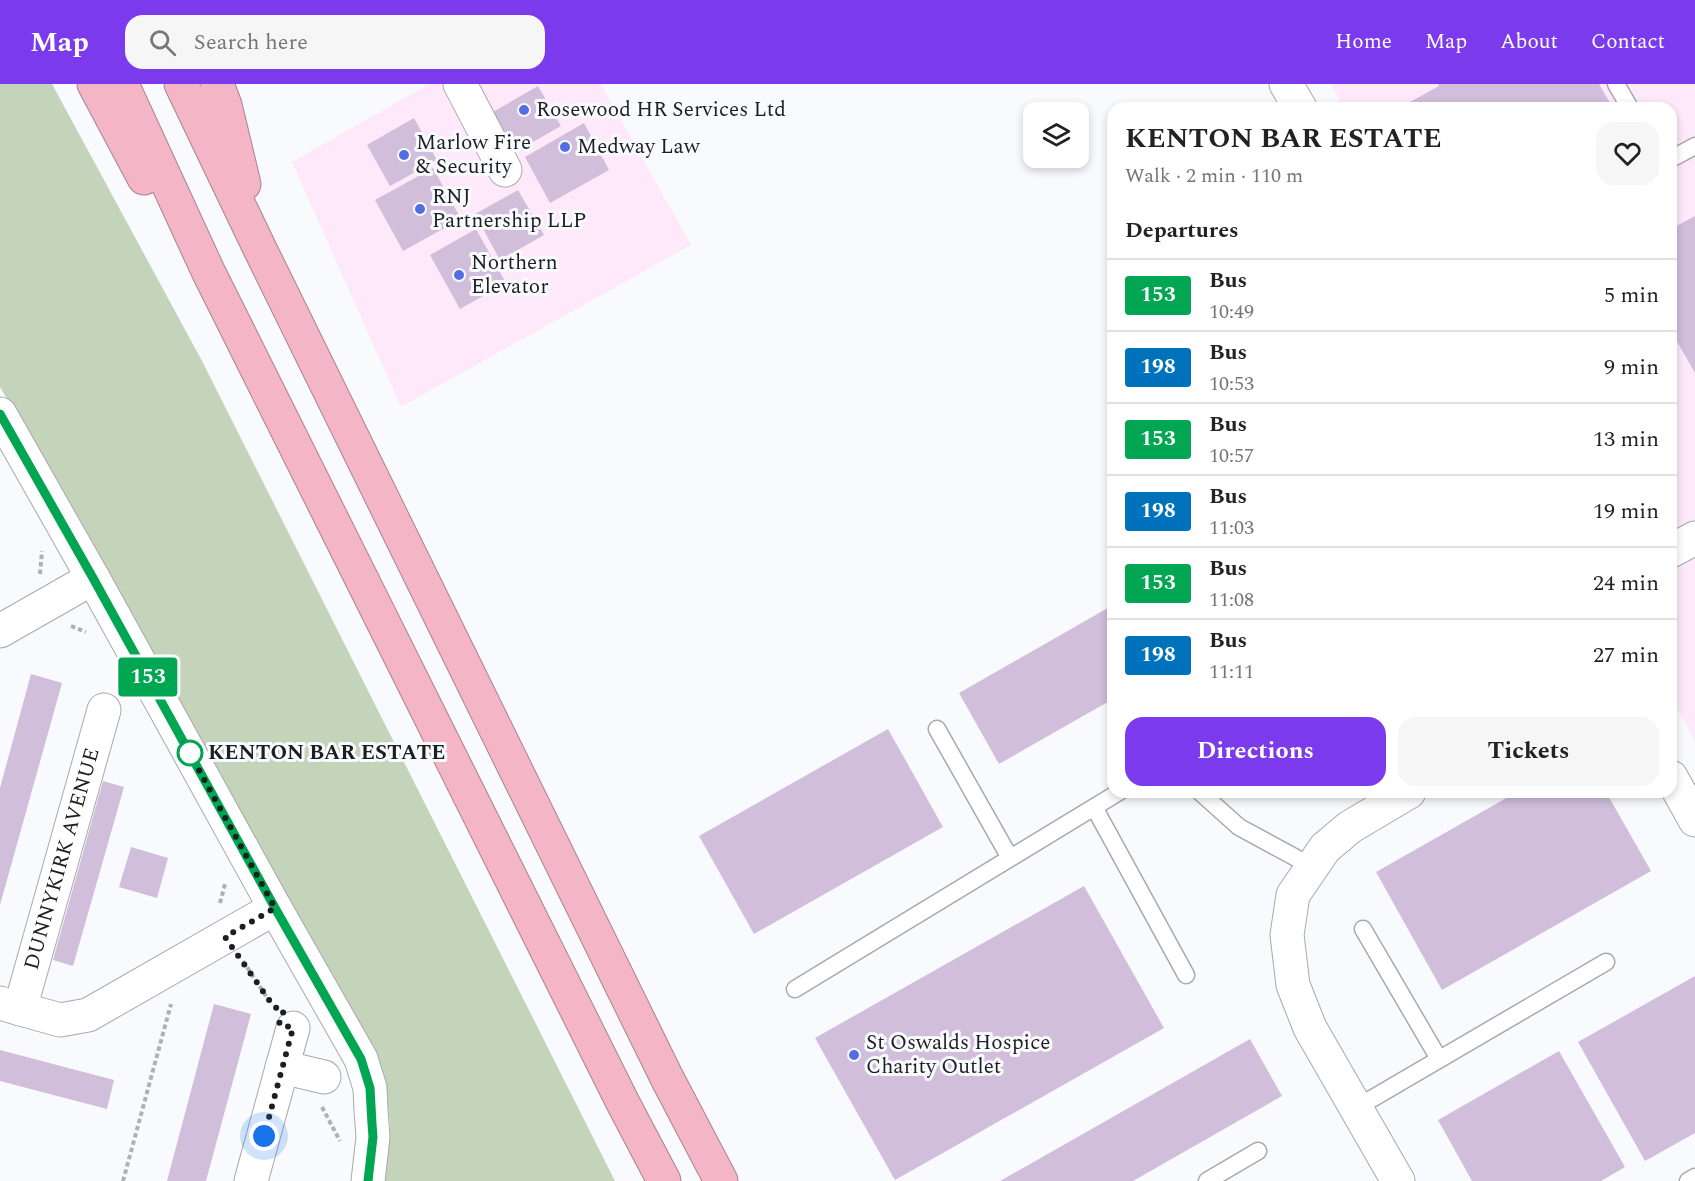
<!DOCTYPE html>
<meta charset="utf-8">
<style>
body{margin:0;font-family:Spectral,serif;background:#f6f6f6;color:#222;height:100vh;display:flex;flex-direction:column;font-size:22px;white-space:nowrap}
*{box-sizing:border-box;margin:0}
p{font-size:20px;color:#767676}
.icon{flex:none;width:33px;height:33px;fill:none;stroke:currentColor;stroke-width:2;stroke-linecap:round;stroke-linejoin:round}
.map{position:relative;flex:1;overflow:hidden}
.side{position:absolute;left:1107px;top:18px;width:570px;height:696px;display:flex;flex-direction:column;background:#fff;border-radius:18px;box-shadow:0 3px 9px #0003}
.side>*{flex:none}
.badge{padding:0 12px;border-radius:4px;font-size:21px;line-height:39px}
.tools{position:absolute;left:1023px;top:18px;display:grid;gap:12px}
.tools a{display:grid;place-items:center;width:66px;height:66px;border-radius:12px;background:#fff;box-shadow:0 3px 9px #0003;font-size:30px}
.you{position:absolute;width:30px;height:30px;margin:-15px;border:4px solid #fff;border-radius:50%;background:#1a73e8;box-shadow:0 0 0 9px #1a73e833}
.map>.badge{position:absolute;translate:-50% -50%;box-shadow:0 0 0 3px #fff}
h2{padding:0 18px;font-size:22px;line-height:54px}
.round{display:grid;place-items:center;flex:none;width:63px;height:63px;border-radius:18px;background:#f6f6f6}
.headline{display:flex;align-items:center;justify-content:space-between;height:102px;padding:0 18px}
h1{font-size:28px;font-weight:700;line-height:45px}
.button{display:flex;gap:12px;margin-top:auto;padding:12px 18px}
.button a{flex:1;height:69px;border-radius:18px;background:#7c3aed;color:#fff;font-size:24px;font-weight:700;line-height:69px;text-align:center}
.button a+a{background:#f6f6f6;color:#222}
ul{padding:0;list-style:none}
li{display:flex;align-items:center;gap:18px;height:72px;padding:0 18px;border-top:2px solid #e0e0e0}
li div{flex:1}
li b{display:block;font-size:22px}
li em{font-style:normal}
li .badge{min-width:66px;font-weight:700;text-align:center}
header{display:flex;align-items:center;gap:36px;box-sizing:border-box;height:84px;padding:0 30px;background:#7c3aed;color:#fff}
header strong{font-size:28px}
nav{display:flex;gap:33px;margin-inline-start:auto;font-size:21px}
.search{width:420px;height:54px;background:#f6f6f6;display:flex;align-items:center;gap:15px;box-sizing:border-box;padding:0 21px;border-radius:18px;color:#767676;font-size:22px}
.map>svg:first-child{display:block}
</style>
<header>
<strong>Map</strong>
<div class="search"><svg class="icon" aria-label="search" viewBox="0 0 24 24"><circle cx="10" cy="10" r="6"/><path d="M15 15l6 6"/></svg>Search here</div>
<nav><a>Home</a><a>Map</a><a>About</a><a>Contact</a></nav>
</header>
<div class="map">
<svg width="1695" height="1097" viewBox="0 0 1695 1097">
<rect width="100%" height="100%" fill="#f9fafd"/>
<path fill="#fde9f9" d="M429,0H601L691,161L401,323L292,78Z
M1331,0H1695V657L1671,613V24H1368L1366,22L1362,24H1344Z"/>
<path fill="#c3d4ba" d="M0,0H52L202,277L615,1097H381L390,1041L386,1002L374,964L301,840L109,493L0,303Z"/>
<path fill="#d0beda" d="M1438,0H1599L1613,24H1399L1439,2Z
M538,2L561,42L515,68L493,28Z
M414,34L437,76L390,102L367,61Z
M584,39L609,86L550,119L525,73Z
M433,84L461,135L403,167L375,116Z
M518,106L544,151L500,176L475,130Z
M1695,132V289L1671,247V145Z
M476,145L506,199L460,225L430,171Z
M1113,521V615L999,680L959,609Z
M31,590L62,599L0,821V704Z
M888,645L943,743L754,850L699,752Z
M103,697L124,703L73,882L53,876Z
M1517,708H1606L1651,787L1442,906L1376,788Z
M131,763L168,774L157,814L119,803Z
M1084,802L1164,944L895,1096L815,954Z
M1695,892V1049L1645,1077L1578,958Z
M214,920L251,930L206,1097H167Z
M1250,955L1282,1012L1133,1097H1000Z
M0,966L114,996L107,1025L0,997Z
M1559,967L1625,1083L1601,1097H1472L1438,1036Z"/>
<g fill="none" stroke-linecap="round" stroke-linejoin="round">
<g stroke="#a8a9ab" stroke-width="19">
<path id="lane" d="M1616,0L1630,24
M1671,75L1695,62
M937,645L1010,774
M1200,708L1239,743L1311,782
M1094,723L1186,891
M1363,845L1439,975
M795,905L1119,708
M1356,1024L1606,878
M1207,1097L1258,1067
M1688,1097L1695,1093"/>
</g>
<g stroke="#a8a9ab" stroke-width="35">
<g id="street">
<path d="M460,0L505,86"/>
<path d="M1286,0L1300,24"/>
<path d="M1671,467L1695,454"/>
<path d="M0,547L93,494"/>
<path d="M1671,693L1695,736"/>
<path d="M0,919L60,936L88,931L275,824"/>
<path id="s1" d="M20,925L104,626"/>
<path d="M282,983L324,993"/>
<path d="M251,1097L293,944"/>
<path d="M1398,1097L1310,944L1293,901L1287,851L1293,811L1325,764L1350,743L1409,708"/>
</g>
</g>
<g stroke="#a8a9ab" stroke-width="35">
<path id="secondary" d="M0,330L93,494L275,824L361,975L370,1004L371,1027L373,1053L368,1097"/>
</g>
<g stroke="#a9818c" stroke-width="35">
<path id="highway" d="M94,0L144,94
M122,0L208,187L623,1019L664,1097
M181,0L259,163L667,994L721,1097
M217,0L225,21L244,100"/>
</g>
<path stroke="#afb0b2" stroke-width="4" stroke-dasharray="4.5 3" stroke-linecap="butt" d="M40,490L42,467
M71,542L86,548
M220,819L225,800
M243,877L272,921
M322,1023L340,1057
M123,1097L171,920"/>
<use href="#lane" stroke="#fff" stroke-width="16"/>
<use href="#street" stroke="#fff" stroke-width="33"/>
<use href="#secondary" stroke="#fff" stroke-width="33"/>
<use href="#highway" stroke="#f4b6c7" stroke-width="33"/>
</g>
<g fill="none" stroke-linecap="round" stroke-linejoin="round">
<g stroke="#fff" stroke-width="14">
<path id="line" d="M0,330L93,494L275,824L361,975L370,1004L372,1040L373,1053L368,1097"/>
</g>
<use href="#line" stroke="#00a651" stroke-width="9"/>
<path stroke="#1d1e1f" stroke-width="6" stroke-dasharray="0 10.8" d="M190,669L184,659L275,824L225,853L274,923L284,926L279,940L293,944L264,1052"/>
</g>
<g fill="#536ee3" stroke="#f9fafd" stroke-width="2">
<circle cx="524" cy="26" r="6"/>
<circle cx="565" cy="63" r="6"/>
<circle cx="404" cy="71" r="6"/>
<circle cx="420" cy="125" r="6"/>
<circle cx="459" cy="191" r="6"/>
<circle cx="854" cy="971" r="6"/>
</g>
<circle fill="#fff" stroke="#00a651" stroke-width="3" cx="190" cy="669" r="12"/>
<g text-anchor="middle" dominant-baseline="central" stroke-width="6" stroke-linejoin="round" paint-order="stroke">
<g font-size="21" fill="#1d1e1f" stroke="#f9fafd" text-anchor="start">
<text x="536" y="26">Rosewood HR Services Ltd</text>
<text x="416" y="59">Marlow Fire<tspan x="416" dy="24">&amp; Security</tspan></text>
<text x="577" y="63">Medway Law</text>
<text x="432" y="113">RNJ<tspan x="432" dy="24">Partnership LLP</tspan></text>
<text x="471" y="179">Northern<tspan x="471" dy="24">Elevator</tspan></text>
<text x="866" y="959">St Oswalds Hospice<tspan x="866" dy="24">Charity Outlet</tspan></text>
</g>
<g font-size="21" font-weight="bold" fill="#1d1e1f" stroke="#f9fafd" text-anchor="start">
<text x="208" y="669">KENTON BAR ESTATE</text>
</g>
<g font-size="21" fill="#1d1e1f" stroke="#f9fafd">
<text stroke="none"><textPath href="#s1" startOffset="156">DUNNYKIRK AVENUE</textPath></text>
</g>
</g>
</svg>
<div class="tools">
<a><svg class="icon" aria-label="layers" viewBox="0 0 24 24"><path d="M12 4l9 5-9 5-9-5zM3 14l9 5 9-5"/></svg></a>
</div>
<div class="you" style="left:264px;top:1052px"></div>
<b class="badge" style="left:148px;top:593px;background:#00a651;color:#fff">153</b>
<section class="side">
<div class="headline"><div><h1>KENTON BAR ESTATE</h1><p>Walk · 2 min · 110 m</p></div><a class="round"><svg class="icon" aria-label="heart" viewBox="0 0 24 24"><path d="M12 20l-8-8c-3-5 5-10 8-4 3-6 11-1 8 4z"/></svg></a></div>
<h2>Departures</h2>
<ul>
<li><span class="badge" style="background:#00a651;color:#fff">153</span><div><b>Bus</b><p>10:49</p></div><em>5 min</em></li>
<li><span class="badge" style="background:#0072bc;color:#fff">198</span><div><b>Bus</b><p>10:53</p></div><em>9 min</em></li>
<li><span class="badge" style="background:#00a651;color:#fff">153</span><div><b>Bus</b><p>10:57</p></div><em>13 min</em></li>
<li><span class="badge" style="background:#0072bc;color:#fff">198</span><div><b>Bus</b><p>11:03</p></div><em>19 min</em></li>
<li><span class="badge" style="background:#00a651;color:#fff">153</span><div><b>Bus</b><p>11:08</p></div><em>24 min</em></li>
<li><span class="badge" style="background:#0072bc;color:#fff">198</span><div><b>Bus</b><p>11:11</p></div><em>27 min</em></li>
</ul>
<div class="button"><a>Directions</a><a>Tickets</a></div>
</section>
</div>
